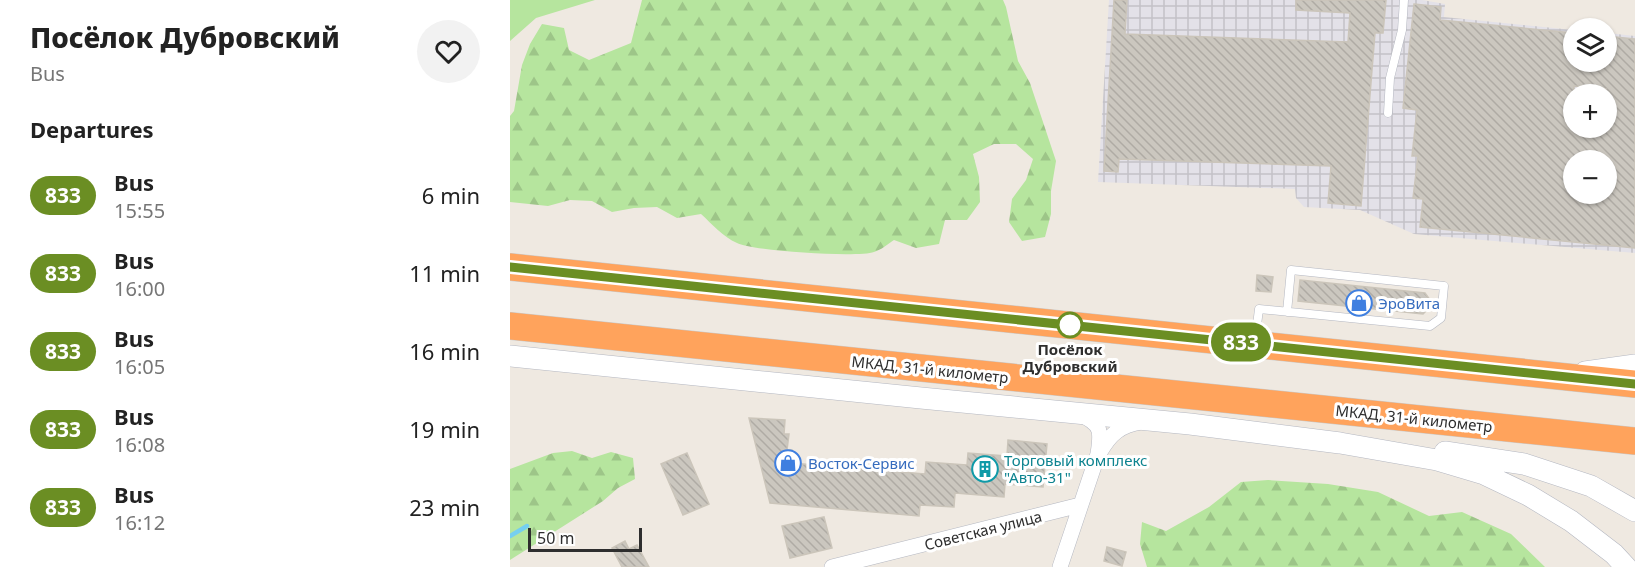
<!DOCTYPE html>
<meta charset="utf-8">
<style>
body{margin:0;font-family:"Noto Sans",sans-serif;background:#f2f2f2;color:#222;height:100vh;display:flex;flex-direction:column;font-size:22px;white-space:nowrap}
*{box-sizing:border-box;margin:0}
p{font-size:20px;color:#767676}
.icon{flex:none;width:33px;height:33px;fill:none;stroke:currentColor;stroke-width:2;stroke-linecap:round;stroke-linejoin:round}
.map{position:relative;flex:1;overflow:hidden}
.details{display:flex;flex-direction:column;background:#fff;width:510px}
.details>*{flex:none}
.badge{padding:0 12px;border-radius:20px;font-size:21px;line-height:39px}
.buttons{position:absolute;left:1053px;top:18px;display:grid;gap:12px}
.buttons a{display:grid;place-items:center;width:54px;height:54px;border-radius:50%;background:#fff;box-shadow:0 2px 4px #0004;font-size:30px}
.scale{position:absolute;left:18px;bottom:15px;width:114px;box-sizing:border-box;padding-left:6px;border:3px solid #2e2e2e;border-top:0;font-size:16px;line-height:21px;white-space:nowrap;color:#2e2e2e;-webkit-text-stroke:4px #fff;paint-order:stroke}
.map>.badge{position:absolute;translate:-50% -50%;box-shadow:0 0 0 3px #fff}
h2{padding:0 30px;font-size:22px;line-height:54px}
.round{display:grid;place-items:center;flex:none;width:63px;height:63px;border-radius:32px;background:#f2f2f2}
.summary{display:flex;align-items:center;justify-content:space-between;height:102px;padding:0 30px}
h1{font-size:28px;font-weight:800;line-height:45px}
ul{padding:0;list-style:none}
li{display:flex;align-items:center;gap:18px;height:78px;padding:0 30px}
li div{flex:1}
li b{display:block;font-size:22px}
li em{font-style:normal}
li .badge{min-width:66px;font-weight:700;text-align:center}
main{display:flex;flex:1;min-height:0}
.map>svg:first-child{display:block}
</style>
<main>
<section class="details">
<div class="summary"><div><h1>Посёлок Дубровский</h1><p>Bus</p></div><a class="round"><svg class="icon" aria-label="heart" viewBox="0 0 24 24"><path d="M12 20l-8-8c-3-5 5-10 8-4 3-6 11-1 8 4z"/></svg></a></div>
<h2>Departures</h2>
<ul>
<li><span class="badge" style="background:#6b8e23;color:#fff">833</span><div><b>Bus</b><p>15:55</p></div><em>6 min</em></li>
<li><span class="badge" style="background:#6b8e23;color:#fff">833</span><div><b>Bus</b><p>16:00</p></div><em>11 min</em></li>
<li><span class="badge" style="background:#6b8e23;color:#fff">833</span><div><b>Bus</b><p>16:05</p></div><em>16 min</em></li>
<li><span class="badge" style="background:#6b8e23;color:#fff">833</span><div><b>Bus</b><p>16:08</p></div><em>19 min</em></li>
<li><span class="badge" style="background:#6b8e23;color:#fff">833</span><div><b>Bus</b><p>16:12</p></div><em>23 min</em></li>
</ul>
</section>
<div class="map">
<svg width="1125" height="567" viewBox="0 0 1125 567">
<defs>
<pattern id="industrial-grid" width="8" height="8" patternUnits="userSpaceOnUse" patternTransform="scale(1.5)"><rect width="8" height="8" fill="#e3e1e8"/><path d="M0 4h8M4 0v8" fill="none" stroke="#c3c1c7"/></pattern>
<pattern id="forest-firs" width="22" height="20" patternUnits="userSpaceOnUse" patternTransform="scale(1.5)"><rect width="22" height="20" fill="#b6e59e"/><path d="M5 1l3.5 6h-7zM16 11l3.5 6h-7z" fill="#9dc588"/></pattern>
<pattern id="building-back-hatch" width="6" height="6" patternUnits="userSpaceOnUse" patternTransform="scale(1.5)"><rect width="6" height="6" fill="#cbc7bf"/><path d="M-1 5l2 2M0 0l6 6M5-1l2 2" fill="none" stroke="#afaba4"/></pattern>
</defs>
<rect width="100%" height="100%" fill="#efe9e1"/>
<path fill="url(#industrial-grid)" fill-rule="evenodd" d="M599,0H912L935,4L934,17L1063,30L1064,62H1096L1097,33L1125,36V253L904,234L850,210L794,207L786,198L785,189L588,182ZM1064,94H1096V128H1064ZM1064,160H1096V194H1064Z"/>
<path fill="#b6e59e" d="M0,0H85L26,18L0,41Z"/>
<path fill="url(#forest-firs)" d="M132,0H493L496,7L508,61L520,83L546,161L541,191V214L535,237L512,241L499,222L502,199L516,180L523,159L506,144H484L463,154L469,177L470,202L457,220H435L429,244L406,248L384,240C378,244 371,250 364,252C348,258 242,251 227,243C213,237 202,224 191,214L167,218L147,207L124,208L102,212L82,201L60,200L38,206L0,202V116L4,111L12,65L20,44L32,24L54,28L59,50L79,60L121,43Z
M62,451L82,458L101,452L123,458L125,479L108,488L93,501L0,560V469L43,453Z
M758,480L818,484L868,492L919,516L952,512L1001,534L1035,567H637L630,544L632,522L656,531L699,507L731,482Z"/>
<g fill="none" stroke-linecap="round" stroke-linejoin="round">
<path stroke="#75cff0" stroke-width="4.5" d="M0,536L17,526"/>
</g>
<path fill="url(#building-back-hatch)" stroke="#cbc5ba" stroke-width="1.5" fill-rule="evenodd" d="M604,0H617L615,34L838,42L840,13L786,10V0H876L873,33H865L851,206L818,203L821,166L609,159L608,172L594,171Z
M904,4L931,7L930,20L1064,33V62H1096V36L1125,39V248L910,227L913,199L903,198L908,156H902L907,110L893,108ZM1064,86L1096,89V128H1064ZM1064,160H1096V194H1064Z
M747,275L763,277L761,292L746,291Z
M790,280L915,293L923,304L913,314L788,301Z
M239,418L275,420L274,434H279L277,450H282L281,463L415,474L416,462L457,465L458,453L497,456L498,440L537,444L533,487L495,484L494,497L445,493L444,507L410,505L409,516L260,503Z
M177,453L199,504L173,515L151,464Z
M314,517L322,548L280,558L272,526Z
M115,541L119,549L127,545L139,567H112L102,548Z
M597,547L616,552L612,566L594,561Z"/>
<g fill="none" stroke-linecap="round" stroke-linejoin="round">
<g stroke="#b4b7c1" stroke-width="9">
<path id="lane" d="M878,113L880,78L892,30L894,0
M745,341L749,309L920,326L931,318L934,286L781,270L777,312"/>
</g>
<g stroke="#b4b7c1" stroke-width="16">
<path id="street" d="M590,452C601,433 610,426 631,422
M322,567L570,505
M550,567L588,454C591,433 593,425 571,415"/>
</g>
<g stroke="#b4b7c1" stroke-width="22">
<path id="secondary" d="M0,356L411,398L680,424L830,443L927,460L974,474L1018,495L1061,521L1104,554L1116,567
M1075,372L1125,365
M935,452L1014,464L1081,486L1125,511"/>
</g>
<g stroke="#c9c9c9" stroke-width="28">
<path id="highway" d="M0,267L1125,384
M0,326L1125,441"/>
</g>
<use href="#lane" stroke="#fff" stroke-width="8"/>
<use href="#street" stroke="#fff" stroke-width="15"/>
<use href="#secondary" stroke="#fff" stroke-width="21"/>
<use href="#highway" stroke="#ffa35c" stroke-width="27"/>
</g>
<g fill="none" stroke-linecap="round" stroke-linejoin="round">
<g stroke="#fff" stroke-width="14">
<path id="line" d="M0,267L1125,384"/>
</g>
<use href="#line" stroke="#6b8e23" stroke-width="9"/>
</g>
<defs>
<g id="shop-ring" transform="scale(1.35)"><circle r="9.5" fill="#fff" stroke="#3f7fe0" stroke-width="1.5"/><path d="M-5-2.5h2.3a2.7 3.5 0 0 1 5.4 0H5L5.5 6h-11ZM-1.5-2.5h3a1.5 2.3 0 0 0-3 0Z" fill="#3f7fe0"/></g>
<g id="building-ring" transform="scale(1.35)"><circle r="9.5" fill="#fff" stroke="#0f9aa8" stroke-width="1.5"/><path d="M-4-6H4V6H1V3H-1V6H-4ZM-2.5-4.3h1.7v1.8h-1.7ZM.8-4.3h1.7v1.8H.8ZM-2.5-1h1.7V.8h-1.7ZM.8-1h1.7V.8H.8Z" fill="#0f9aa8"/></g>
</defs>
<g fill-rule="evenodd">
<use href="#shop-ring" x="849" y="303"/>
<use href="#shop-ring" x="278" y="463"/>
<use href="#building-ring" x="475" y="469"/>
</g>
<circle fill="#fff" stroke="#6b8e23" stroke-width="3" cx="560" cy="325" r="12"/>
<g text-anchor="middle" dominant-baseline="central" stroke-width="6" stroke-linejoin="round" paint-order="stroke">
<g font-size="15" fill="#366cbe" stroke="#fff" text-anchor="start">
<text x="868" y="303">ЭроВита</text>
<text x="298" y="463">Восток-Сервис</text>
</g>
<g font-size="15" font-weight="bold" fill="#2e2e2e" stroke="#fff">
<text x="560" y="349">Посёлок<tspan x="560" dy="17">Дубровский</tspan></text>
</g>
<g font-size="15" fill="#2e2e2e" stroke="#fff">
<text transform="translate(420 369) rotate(6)">МКАД, 31-й километр</text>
<text transform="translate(904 418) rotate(6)">МКАД, 31-й километр</text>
<text transform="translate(473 530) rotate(-14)">Советская улица</text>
</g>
<g font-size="15" fill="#0d838f" stroke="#fff" text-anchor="start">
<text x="494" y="460">Торговый комплекс<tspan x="494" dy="17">"Авто-31"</tspan></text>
</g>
</g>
</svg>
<div class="buttons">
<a><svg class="icon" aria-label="layers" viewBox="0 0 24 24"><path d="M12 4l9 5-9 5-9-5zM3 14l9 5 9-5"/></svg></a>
<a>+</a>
<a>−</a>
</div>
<div class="scale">50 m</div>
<b class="badge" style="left:731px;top:342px;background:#6b8e23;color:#fff">833</b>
</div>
</main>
